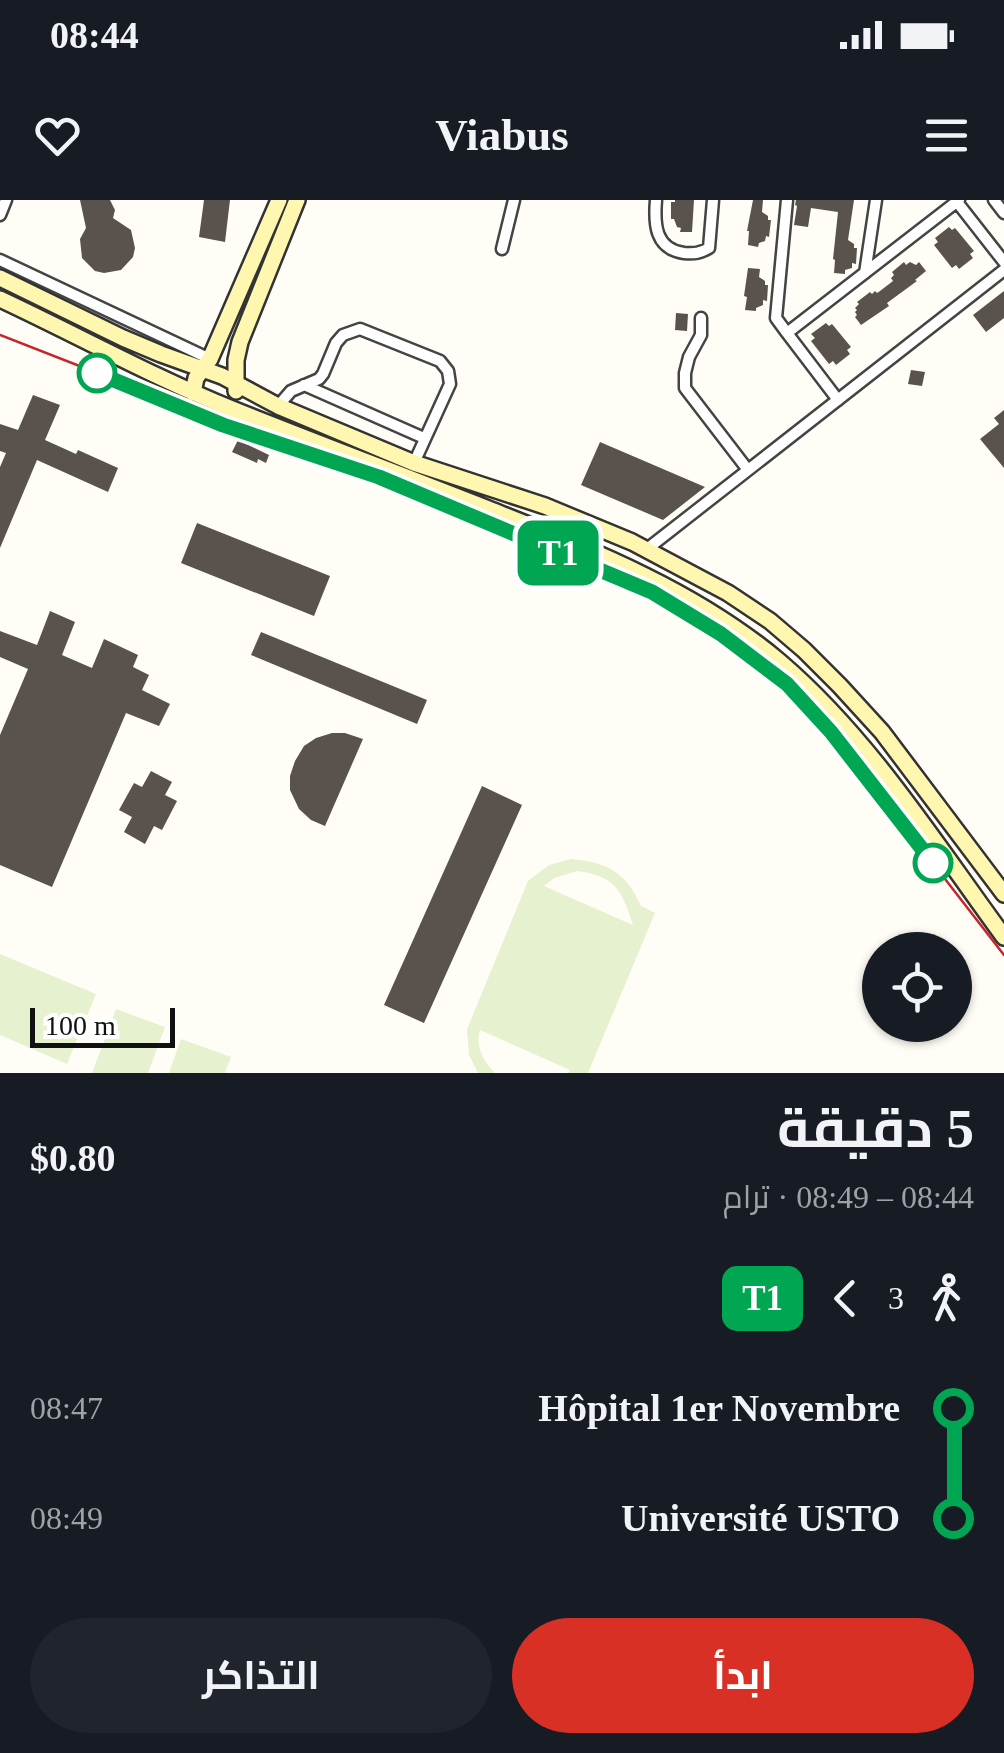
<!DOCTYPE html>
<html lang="ar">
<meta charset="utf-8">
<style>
body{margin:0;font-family:"Times New Roman",Cairo,serif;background:#20242c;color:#f1f3f6;direction:rtl;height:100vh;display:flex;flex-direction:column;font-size:38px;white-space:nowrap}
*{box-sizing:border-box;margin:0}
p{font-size:32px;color:#9ea1a6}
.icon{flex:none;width:55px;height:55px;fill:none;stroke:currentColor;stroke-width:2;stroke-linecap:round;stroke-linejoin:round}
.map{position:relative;height:873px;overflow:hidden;direction:ltr}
.sheet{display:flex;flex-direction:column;background:#171b24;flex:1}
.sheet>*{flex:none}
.badge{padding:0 20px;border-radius:15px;font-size:35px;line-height:65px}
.fabs{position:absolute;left:862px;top:732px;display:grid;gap:20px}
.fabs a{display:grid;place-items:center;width:110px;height:110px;border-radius:50%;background:#171b24;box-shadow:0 2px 8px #0004;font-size:50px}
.scale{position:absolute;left:30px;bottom:25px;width:145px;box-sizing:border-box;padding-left:10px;border:5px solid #111;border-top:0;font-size:28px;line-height:35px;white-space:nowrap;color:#111;-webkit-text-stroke:8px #fff;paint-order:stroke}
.map>.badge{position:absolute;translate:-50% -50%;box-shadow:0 0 0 5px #fff}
.legs{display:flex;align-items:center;gap:15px;height:110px;padding:0 30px;font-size:32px}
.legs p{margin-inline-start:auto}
.summary{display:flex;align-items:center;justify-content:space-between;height:170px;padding:0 30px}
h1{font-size:55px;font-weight:700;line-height:75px}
.cta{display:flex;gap:20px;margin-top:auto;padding:20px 30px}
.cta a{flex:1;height:115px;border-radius:60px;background:#d93025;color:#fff;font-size:40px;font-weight:700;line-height:115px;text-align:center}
.cta a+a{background:#20242c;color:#f1f3f6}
ul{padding:0 30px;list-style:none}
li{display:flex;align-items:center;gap:35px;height:110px;font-size:38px}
li i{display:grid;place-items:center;width:15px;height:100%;margin:0 12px;background:currentColor}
li i::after{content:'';width:25px;height:25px;margin:-12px;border:8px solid;border-radius:50%;background:#171b24}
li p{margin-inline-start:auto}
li:first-child i{background:linear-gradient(#0000 50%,currentColor 0)}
li:last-child i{background:linear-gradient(currentColor 50%,#0000 0)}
.status{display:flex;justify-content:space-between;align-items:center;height:70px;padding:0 50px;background:#171b24;direction:ltr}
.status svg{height:28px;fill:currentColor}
header{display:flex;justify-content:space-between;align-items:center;height:130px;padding:0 30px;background:#171b24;font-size:45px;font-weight:700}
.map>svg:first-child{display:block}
</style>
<div class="status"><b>08:44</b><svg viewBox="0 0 49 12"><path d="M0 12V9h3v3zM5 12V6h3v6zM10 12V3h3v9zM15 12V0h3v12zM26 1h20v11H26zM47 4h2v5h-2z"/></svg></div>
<header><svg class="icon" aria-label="menu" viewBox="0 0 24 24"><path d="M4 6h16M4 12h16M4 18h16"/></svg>Viabus<svg class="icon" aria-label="heart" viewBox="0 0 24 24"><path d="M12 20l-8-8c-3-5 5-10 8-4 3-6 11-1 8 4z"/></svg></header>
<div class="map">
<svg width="1004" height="873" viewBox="0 0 1004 873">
<rect width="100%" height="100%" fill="#fffdf5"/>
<path fill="#e6f2cf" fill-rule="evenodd" d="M571,659C607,662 626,672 641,706L655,713L588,873H568L570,870L480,830C475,846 483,861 495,873H478L469,855L467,829L528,681L549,665ZM577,671C616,676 622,691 633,725L544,686L554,678Z
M0,754L96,794L67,864L0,835Z
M116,809L165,827L148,873H92Z
M181,839L231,857L225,873H169Z"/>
<path fill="#5a524d" d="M80,0H110L115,10L113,18L131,30L135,48L133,57L121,70L104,73L95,71L82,58L80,39L86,28Z
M204,0H230L225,42L199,37Z
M675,0H694L692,32H680L681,28L677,27L674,19H671V2H675Z
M753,0H763L762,12L768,16V20H771L769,37L766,36L765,41L759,43L758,47L748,45L749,31H747Z
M796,0H854L848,40L854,44V48H857L856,64L852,63V68L845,70V74L834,73L835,60L833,59L838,12L811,8L808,27L794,25L797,6L795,5Z
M949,27L952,30L955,28L974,51L970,54L973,58L959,69L956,65L952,68L934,45L938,42L935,38Z
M904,62L906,65L910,62L916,65L919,62L926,71L915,80L917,81L887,103L889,106L861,125L855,117L857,115L855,112L857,110L855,108L859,104L857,102L870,92L872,94L875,91L877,93L880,91L893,81L891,78L894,75L892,72Z
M748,68L760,69L759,77L765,81V85H768L767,101L763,100V105L756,108V111L745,110L747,97L744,96Z
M1004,91V118L986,132L973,115Z
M676,113L688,114L687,131L675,130Z
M826,123L829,126L832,124L851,147L847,150L850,154L836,165L833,161L829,164L811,141L815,138L811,134Z
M911,170L925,172L922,186L908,184Z
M33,195L60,205L45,240L76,254L78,250L118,268L108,292L37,260L0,348V267L6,253L0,251V224L18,230Z
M1004,210V268L980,239L999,224L994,218Z
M238,240L269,255L266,263L258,259L257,263L232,252Z
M600,242L705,287L663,320L581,285Z
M197,323L330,376L314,416L181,363Z
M50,411L75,422L62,455L92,468L104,439L138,455L133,467L149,475L142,490L170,504L159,526L126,513L52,687L0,665V535L28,469L0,457V431L37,445Z
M261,432L427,500L417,524L251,455Z
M332,533H345L363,539L325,626L311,620L299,609L290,590V576L295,561L304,546L316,538Z
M151,571L172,582L165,595L177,601L162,630L154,626L145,644L124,632L132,617L119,610L134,583L142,587Z
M482,586L522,605L424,823L384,805Z"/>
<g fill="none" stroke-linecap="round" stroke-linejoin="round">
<g stroke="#444" stroke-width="15">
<path id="street" d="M656,0C654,24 655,49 684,53C695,54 700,53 709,48L713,0
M994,0L1004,13
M957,2L1004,62
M0,15L6,0
M502,49L514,0
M0,60L210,159
M865,73L876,0
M701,118V135L689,157L685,173V188L748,270
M787,133L776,118L787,0
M304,185L424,238
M838,200L787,133L959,0
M278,206L291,191L319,179L323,174L336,143L343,135L360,129L440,161L448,171L450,184L414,263
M647,349L1004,70"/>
</g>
<g stroke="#333" stroke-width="20">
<path id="secondary" d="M0,78L123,138L161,154L222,176L278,206L414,263L545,306L632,342L728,393L770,421L804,450L840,486L882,532L1004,694
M0,99C77,135 153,177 232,209C317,243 402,275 486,308C589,349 694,389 780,462C869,538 935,643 1004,737
M236,191V160L240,142L297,0
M193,193L196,178L210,159L279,0"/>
</g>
<use href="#street" stroke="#fff" stroke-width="10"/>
<use href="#secondary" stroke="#fff6b0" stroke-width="15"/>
<path stroke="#c4262e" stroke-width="2.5" d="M0,135L187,208L223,225L379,277L652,392L721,433L787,484L831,532L1004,755"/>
</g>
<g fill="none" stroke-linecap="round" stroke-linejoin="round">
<g stroke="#fff" stroke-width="22">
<path id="line-1" d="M97,173L223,225L379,277L652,392L721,434L787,484L831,532L933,663"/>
</g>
<use href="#line-1" stroke="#00a651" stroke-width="15"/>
</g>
<g fill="#fff" stroke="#00a651" stroke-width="5">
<circle cx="97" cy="173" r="18"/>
<circle cx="933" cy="663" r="18"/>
</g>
</svg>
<div class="fabs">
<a><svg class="icon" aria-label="locate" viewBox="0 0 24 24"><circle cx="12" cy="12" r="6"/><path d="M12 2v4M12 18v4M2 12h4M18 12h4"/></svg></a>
</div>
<div class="scale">100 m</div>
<b class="badge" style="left:558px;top:353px;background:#00a651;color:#fff">T1</b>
</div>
<section class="sheet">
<div class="summary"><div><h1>5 دقيقة</h1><p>08:44 – 08:49 · ترام</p></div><b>$0.80</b></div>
<div class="legs"><svg class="icon" aria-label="walk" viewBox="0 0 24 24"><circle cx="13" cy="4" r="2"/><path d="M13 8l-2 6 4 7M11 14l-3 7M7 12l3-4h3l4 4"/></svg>3<svg class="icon" aria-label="back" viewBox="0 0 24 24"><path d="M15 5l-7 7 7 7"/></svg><b class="badge" style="background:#00a651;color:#fff">T1</b></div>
<ul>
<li><i style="color:#00a651"></i><b>Hôpital 1er Novembre</b><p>08:47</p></li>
<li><i style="color:#00a651"></i><b>Université USTO</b><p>08:49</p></li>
</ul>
<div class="cta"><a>ابدأ</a><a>التذاكر</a></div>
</section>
